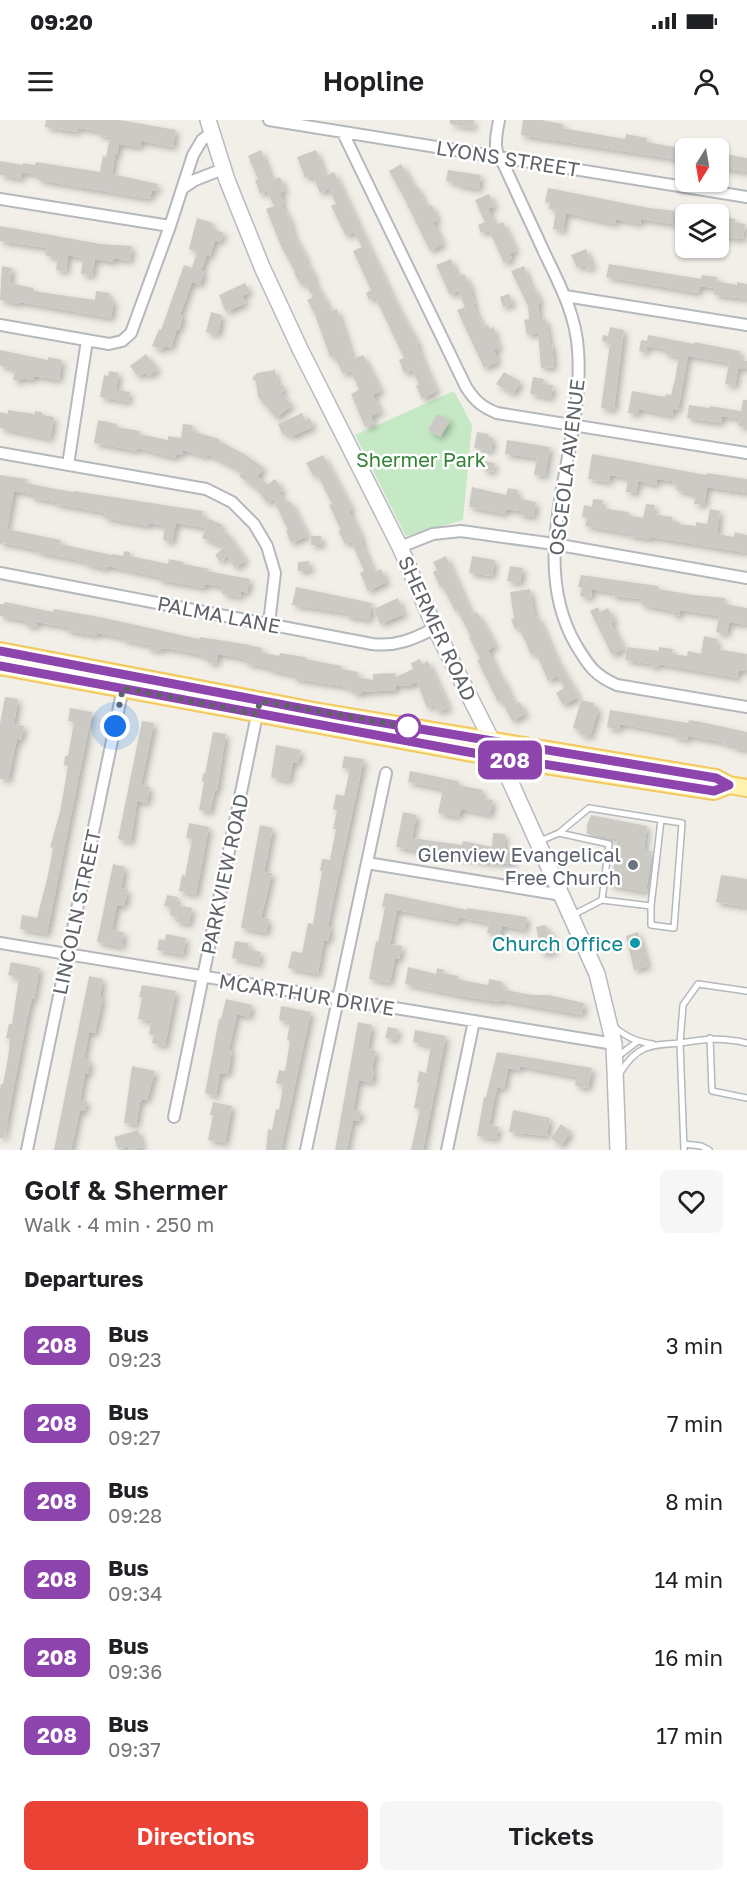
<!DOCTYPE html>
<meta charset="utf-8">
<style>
body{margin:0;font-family:"Golos Text",sans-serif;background:#f6f6f6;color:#202124;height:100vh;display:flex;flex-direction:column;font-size:22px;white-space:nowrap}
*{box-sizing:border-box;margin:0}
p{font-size:20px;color:#757577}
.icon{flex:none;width:33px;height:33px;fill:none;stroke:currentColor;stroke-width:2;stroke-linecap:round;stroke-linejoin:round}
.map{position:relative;height:1030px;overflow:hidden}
.sheet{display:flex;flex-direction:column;background:#fff;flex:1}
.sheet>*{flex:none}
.badge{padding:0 12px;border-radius:9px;font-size:21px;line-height:39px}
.needle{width:39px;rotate:191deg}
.buttons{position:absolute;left:675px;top:18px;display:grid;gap:12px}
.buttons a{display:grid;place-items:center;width:54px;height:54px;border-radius:9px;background:#fff;box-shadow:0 2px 4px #0004;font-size:30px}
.you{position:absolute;width:30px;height:30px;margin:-15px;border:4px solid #fff;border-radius:50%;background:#1a73e8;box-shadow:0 0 0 9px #1a73e833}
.map>.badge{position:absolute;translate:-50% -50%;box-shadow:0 0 0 3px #fff}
h2{padding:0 24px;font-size:22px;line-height:54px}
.round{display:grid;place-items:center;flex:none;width:63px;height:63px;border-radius:9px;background:#f6f6f6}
.summary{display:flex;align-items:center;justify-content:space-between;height:102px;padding:0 24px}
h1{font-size:28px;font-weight:600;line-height:45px}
.button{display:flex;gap:12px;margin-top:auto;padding:12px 24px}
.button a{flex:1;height:69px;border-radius:9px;background:#ea4335;color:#fff;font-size:24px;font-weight:600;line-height:69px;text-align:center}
.button a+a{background:#f6f6f6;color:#202124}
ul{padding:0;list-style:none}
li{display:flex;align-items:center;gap:18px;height:78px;padding:0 24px}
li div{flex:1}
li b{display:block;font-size:22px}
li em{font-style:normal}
li .badge{min-width:66px;font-weight:700;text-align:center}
.status{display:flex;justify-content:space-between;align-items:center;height:42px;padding:0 30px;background:#fff;direction:ltr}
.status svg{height:16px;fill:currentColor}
header{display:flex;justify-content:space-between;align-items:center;height:78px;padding:0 24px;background:#fff;font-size:27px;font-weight:600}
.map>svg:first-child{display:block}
</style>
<div class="status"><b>09:20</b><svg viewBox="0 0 49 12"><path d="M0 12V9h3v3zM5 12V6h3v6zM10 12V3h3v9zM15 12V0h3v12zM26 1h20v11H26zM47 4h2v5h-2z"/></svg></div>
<header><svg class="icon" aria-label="menu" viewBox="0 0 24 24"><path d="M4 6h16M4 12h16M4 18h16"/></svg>Hopline<svg class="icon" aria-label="person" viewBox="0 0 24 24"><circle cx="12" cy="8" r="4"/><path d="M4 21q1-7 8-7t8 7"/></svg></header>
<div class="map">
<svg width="747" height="1030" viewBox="0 0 747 1030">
<defs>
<filter id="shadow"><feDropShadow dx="3.5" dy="3.5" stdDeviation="3" flood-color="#0004"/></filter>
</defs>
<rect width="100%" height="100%" fill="#f1efe8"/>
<path fill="#c5e8c5" d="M454,271L472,305L463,400L406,416L355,315Z"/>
<path fill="#cccac5" filter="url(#shadow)" d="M46,0H120L176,10L173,27L141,21L140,27L119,24L117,35H115L112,54L158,64L157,71L152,70L150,79L38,60L39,55L22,52L21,59L0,55V41L23,45V43L35,45L36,42L100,52L103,36L106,37L110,17L98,15L99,11L78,8L77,12L45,7Z
M450,0H474L473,8L450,4Z
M523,0H541L563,4L562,8L625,19L626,14L647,18L646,22L686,29V41L521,15Z
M261,30L272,60L280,57L285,71L280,73L284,83L281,84L290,100L293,114L307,139L305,140L315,157L313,159L331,191L337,189L353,239L363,235L381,271L373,275L381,292L371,296L374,303L365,307L351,274L359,270L356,262L351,251L343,254L334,236L330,237L314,192L307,180L313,177L305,163L301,165L294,153L295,152L281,126L266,89L274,86L267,71L260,74L255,60L258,59L248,36Z
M316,30L325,56L334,52L397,186L419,225H417L426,248L437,271L422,279L416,266L419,264L412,250L404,253L399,240L404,238L375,177L369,180L366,173L371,170L353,131L362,127L354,112L346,116L331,86L336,84L329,69L320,73L313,56L305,58L297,37Z
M718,33L747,38V52L718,48Z
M401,44L415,68L418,67L426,87L432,85L438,100L433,102L443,124L430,131L402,74L389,51Z
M448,50L481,55L479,69L456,65L457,63L446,61Z
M548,68L649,88L686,92V111L677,110L678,105L641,99L640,104L616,99L615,104L566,93L563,111L553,109L556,90L549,89L550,83L545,82Z
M489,74L495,86L488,89L495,105L503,102L516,131L510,134L512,139L504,143L489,110L481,113L478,105L485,102L475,80Z
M718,96L735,99V102L745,104L743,119L718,117Z
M197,98L213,103L211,108L224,113L220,122L215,120L210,136L207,134L201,151L204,152L200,165L192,162L180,195L183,196L179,210L177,209L171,228L164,226L162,230L152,226L159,209L161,210L184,145L192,148L197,132L189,129Z
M0,106L101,124L132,126L130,141L114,138V142L95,139L92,156L81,154L83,138L68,135L66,152L56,150L58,138L45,135L47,128L0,121Z
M586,129L593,147L587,150L585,145L577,148L571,135Z
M451,139L458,157L464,154L473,171L470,172L475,183L473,184L483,207L488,205L490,209L493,207L496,214L494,215L500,228L494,230L498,242L484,248L457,190L465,187L458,171L450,175L436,145Z
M609,144L701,159L702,155L717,157L716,161L737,165V162L747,164V179L714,175L715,168L700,166L698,173L606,157Z
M2,146L12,148L10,163L33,168V171L95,180L96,171L110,173L108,179L114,180L111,198L19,182V184L0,180Z
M524,146L532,169L534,168L541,182L538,184L540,200L546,199L550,224H552L554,247L541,248L538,213L527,215L524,200L529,199L528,186L511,151Z
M245,163L250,172L242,176L246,183L226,192L219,175Z
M509,174L513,184L503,187L500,177Z
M211,192L222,195L218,215L206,212Z
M610,207L624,210L614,290L601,288L610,223L602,221L603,215L608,216Z
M648,215L694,224V222L740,231L739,239L747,241V249L738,248L735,266L725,264L729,243L688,236L678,290L673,289L672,296L639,289L638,294L628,293L632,271L665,277L666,274L671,275L675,259L679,237L665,234L666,229L647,226L646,233L639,231L641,220L647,221Z
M0,230L48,240V237L62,240L59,260L34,256L33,260L21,258V261L13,260L15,249L0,246Z
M146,234L158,250L148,256L146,253L138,256L130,246Z
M275,250L278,266L283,264L284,270L281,273L292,285L276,298L258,277L256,262L252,258L257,253Z
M109,251L119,253L116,269L130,272L128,282L100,277L104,255L108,256Z
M504,252L521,262L513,274L496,264Z
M533,257L544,259L543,264L553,265L551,278L530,274Z
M743,280H747V308L738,306L740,299L722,296L721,303L687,298L689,285L710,288V286L741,291Z
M8,290L35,294V291L42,292V295L54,297L50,319L0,308V292L8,294Z
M302,293L305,301L310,298L313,307L290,317L288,313L283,315L278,304Z
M437,294L450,301L440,317L428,310Z
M98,300L117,304L116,307L140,311L139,314L168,320V316L181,318L183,304L193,305L192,311L219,319V321L244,334L264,348L257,357L268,364L275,359L283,370L279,373L287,383L290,381L308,416L291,423L286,411L288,410L273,379L267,383L257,369L239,356L243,352L207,334L206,337L183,330L182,335L176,334L175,338L137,328V331L94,323Z
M477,312L488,314V317L493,318L491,331L474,328Z
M507,320L550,327L545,356L534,355L537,338L505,334Z
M592,334L706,355L707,353L747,359V373L707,367L704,385L694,384L696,375L676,370L677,364L672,363V361L657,359L656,365L638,361L636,373L626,372L628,358L610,355L609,362L588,359Z
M323,335L352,389L349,391L363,420L361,421L372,448L375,452L381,449L387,462L368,471L360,453L364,451L351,421L345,424L338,411L341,410L329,385L332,384L317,354L313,356L306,343Z
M485,341L495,343L493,352L483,350Z
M0,355L27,359L26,363L56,369L74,372V371L203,391L202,396L223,405L220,410L227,413L246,440L235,448L227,436L220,442L215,435L225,427L202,418L206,408L176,403L172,422L163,420L165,406L149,403V406L104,398L105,393L56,384V382L32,378V374L14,371L7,409L61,420L60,424L112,435V434L123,436L124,431L130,432V436L168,444L169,439L183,442V444L210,449L207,451L250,459L247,473L241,471L240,477L222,474L223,467L205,464V468L159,460V457L107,446L106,449L85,444L86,442L37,432L38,430L4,423L0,425Z
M472,367L506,375L508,368L518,370L516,378L536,382L534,397L520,395V391L506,389L505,394L469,387Z
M593,379L603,380L601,388L629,392L628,395L643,398L646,384L655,385L653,394L672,397V401L679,402V404L696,406V402L707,404L710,389L720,391L717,414L734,417L735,412L747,415V433L651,417V419L630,416V414L585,406L587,397H582L584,385L592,387Z
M311,416H321L322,425H311Z
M446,436L472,495L477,492L496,526L488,530L500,557H502L515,585L520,582L526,594L512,601L501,580L498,582L477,540L480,539L469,517H471L457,490L455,491L442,466L440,467L433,452L437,450L433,442Z
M472,436L495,440L492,456L469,453Z
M309,441L310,451H298V442Z
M510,446L523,448L520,463L507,461Z
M581,455L658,466V469L694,475L725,478L724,484L747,488V505L729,502L727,514L716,512L719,496L680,490L679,496L672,495L673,491L641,485L642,479L612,476L613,473L592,469L591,478L580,476L582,468L578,467Z
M296,467L372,483L369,500L346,496L347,493L292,485Z
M530,469L535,498L538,496L557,540L579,577L563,585L556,573L564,568L558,556L548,561L536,533L531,535L519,507L515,509L511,500L514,498L510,472Z
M398,478L404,494L380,504L374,489Z
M5,482L53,492L54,489L100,497L199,519L200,517L245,524L262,528L261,532L279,536L280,533L298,536L306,537V539L342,546L341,549L358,552L357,557L373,560V554L395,553L396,557L413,549L411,543L420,539L422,544L428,541L449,588L438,592L434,585L427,588L417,562L407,566L396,565V570L362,572V574L353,573V570L342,566L294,559V555L270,550V548L245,543L246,539L218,534L216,544L207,542L208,538L197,534L171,529L161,528V531L148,529V525L123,520L124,518L97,513V516L74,512L66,510V507L37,502L36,507L25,505L26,501L0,496V484H4Z
M598,487L600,492L608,488L615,501L611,503L624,529L612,535L590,491Z
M704,516L717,519L716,529L747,534L746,551L739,550L737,558L659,544L658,547L650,546V544L625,540L627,527L659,531V527L673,529L672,534L687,536L688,531L701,534Z
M5,577L18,579L14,604L24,606L21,620L17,619L8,660L0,659V604Z
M581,580L594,583L593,587L599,588L590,617L580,614L581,611L573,608Z
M70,588L92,592L47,814L20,809L22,795L37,798L48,755L53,728L50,727L60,692L68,646L64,645L65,636H68L74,602L68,601Z
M610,590L688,603L689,600L696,601L747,612V630L735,628V626L722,623L723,622L688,616L687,620L674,617V614L620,604L619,610L607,607Z
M142,601L154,603L141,665L150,667L147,683L137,681L131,722L118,719Z
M213,612L226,614L217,671L215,670L210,692L199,690L204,662L202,661L203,653L205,654Z
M276,625L301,630L298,643L293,642L289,661L271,657Z
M344,636L364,639L334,777L328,807L331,808L328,821L324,820L318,854L288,848L292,831L302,833L308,803L313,804L322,751H320L322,739L330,740L336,709H333L337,690L333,689L336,674L344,676L350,649L342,648Z
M410,651L458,661V665L483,670L481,678L493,680L490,695L461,689L459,697L438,693L443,669L408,662Z
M403,692L417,695L412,718L462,725L463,721L492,727L493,713L505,714L504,732L514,733L513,744L485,742L396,727Z
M591,695L647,706L644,730L652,731L646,772L609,765L610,759H612L617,719L587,714V705Z
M189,703L209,707L196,775L179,771L182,755L185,756L192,719L186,718Z
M260,705L273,708L264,752L272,753L261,798L269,799L266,813L241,808Z
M113,744L125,747L121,768L128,770L124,786L117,785L112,810L124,812L122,827L97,822Z
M721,755L747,759V787L716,782Z
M385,773L467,790V788L527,797L525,810L502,806L500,816L487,813L489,803L459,797L458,802L397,790L390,824L402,826L399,839L395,838L390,863L369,859L376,821L378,822L385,787H382Z
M167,775L178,777L176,785L192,788L189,804L176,802L177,797L170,795L171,787L164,786Z
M546,805L548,813L551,812L555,831L542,834L536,807Z
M638,812L648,846L634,850L626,816Z
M166,814L186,818L183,835L157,830L159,819L165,820Z
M235,821L249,823L248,829L261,832L259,844L232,838Z
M11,842L40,848L34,879H32L27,899L4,1018H0V968L1,964H3L8,938L10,919L6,918L9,904H12L19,858L8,855Z
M408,847L436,854L437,848L444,850L443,853L458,856L457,859L488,865L489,859L503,862L502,869L531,875H549L584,883L582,895L500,880L499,882L461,876L405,864Z
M89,856L103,859L100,877H103L95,913L89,912L84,939L90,941L88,954H85L80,980L87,981L85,991L80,990L71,1030H54Z
M142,865L176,871L165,926L152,923L154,915L149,914L151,901L138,899L142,877H139Z
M226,879L252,885L249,897L237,894L229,930H232L228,954L220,953L216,976L205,973L219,899H221Z
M281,886L311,892L281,1030H266L268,1009L272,1010L276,989L279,990L283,965L276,963L279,950L285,951L290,921L287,920L290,902L279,900Z
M358,902L372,905L368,929L376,931L372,950H374L372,963L359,960L353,990L361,991L359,1001L353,1000L347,1030H335Z
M388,907L398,909L396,920L385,918Z
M415,910L446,916L423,1030H411L420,989L414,988L419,963H417L419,951L426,953L431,926L413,922Z
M497,932L592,948L588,968L575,966L577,957L520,946L519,950L508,948L504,969L497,967L489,1005L499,1007L496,1019L477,1016L484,977H486Z
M132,946L155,951L147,980L142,979L140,983L136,1005L124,1003Z
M213,982L232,986L225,1023L208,1020L213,995H210Z
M513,990L550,998L547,1016L509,1012Z
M561,1004L571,1012L561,1026L551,1018Z
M138,1010L143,1027L133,1030H129L128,1026L118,1029L114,1017Z"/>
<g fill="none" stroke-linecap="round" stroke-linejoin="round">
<g stroke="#b5b8bc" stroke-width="8">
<path id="service" d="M559,713L609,724L602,780
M540,721L559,713L589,688L682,703L674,808L651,805V786L661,700
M573,795L602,780L651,786
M747,871L698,864L683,885L680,923C706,919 721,917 747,923
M613,906C626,917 637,922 653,924
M710,918L712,971L747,978
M617,937L638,921
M620,953C637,925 650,925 680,923L684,1030
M684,1024L701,1026L709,1030"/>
</g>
<g stroke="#b5b8bc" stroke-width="14">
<path id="minor" d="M269,0L747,77
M499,0C496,18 492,30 504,45C517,74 531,103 544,132C559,163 576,195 578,230C586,329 523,433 576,525C589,546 594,555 617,565L747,587
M343,13L466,267C475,281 482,287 497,293L747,333
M183,68L195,60L223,49
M0,79L170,106
M565,176L747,205
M0,205L109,224L122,221L131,213L170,106L193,35L202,20L211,13
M0,333L206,369L232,382L254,404L267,426L275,453L269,503
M68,345L87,220
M400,427L433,414L461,411L554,424L747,458
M0,453L372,524C396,527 414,519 435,508
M367,743L562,775
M0,823L614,924
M174,997L258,590
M27,1030L124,563
M306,1030L386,653
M447,1030L474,901"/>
</g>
<g stroke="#b6babf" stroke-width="18">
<path id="secondary" d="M208,0L227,60L262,147L300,229L400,427L435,508L492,621L597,854L614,924L618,1030"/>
</g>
<g stroke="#f2c960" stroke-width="20">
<path id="primary" d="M0,531L320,592L716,658L729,665L747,668
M0,546L499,638L714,671L729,665"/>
</g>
<use href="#service" stroke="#fff" stroke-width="5"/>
<use href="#minor" stroke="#fff" stroke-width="10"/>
<use href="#secondary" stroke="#fff" stroke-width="15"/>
<use href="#primary" stroke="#fff2af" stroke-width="16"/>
</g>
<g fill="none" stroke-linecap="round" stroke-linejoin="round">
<g stroke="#fff" stroke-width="14">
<path id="line" d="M0,531L342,596L716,658L729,665L714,671L479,634L0,546"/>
</g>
<use href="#line" stroke="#8e44ad" stroke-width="9"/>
<path stroke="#5f6368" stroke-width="6" stroke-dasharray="0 10.8" d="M115,606L123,568L257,594L260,581L408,607"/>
</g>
<circle fill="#fff" stroke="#8e44ad" stroke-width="3" cx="408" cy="607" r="12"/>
<circle fill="#6b7280" stroke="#fff" stroke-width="2" cx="633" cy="745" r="6"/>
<circle fill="#0f9aa8" stroke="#fff" stroke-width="2" cx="635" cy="823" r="6"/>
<g text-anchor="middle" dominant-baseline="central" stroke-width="5" stroke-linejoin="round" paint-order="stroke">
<g font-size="20" fill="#5f6368" stroke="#fff">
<text transform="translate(508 38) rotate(9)">LYONS STREET</text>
<text transform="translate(566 347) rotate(-83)">OSCEOLA AVENUE</text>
<text transform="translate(219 494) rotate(11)">PALMA LANE</text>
<text transform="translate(438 508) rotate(65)">SHERMER ROAD</text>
<text transform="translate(224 754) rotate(-78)">PARKVIEW ROAD</text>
<text transform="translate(76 792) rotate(-78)">LINCOLN STREET</text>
<text transform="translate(307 874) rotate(9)">MCARTHUR DRIVE</text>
</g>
<g font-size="20" fill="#348238" stroke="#fff">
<text x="421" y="339">Shermer Park</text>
</g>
<g font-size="20" fill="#5b616d" stroke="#fff" text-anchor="end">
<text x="621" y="734">Glenview Evangelical<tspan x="621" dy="23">Free Church</tspan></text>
</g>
<g font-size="20" fill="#0d838f" stroke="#fff" text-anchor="end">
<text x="623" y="823">Church Office</text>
</g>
</g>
</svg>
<div class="buttons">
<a><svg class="needle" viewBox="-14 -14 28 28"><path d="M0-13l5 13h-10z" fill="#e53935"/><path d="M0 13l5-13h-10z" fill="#757577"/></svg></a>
<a><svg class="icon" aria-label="layers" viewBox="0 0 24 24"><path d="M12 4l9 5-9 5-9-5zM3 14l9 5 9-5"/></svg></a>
</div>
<div class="you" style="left:115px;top:606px"></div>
<b class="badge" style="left:510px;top:640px;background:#8e44ad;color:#fff">208</b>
</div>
<section class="sheet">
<div class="summary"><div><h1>Golf &amp; Shermer</h1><p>Walk · 4 min · 250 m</p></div><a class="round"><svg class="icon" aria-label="heart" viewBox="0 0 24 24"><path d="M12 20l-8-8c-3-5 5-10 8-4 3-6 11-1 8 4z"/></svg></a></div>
<h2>Departures</h2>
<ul>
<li><span class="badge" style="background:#8e44ad;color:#fff">208</span><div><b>Bus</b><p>09:23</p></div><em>3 min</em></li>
<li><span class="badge" style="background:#8e44ad;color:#fff">208</span><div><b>Bus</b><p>09:27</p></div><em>7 min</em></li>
<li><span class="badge" style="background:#8e44ad;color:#fff">208</span><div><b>Bus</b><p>09:28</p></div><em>8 min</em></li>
<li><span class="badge" style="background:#8e44ad;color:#fff">208</span><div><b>Bus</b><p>09:34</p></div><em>14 min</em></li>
<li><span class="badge" style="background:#8e44ad;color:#fff">208</span><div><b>Bus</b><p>09:36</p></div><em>16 min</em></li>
<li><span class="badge" style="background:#8e44ad;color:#fff">208</span><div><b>Bus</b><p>09:37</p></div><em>17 min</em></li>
</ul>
<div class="button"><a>Directions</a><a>Tickets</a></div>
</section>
